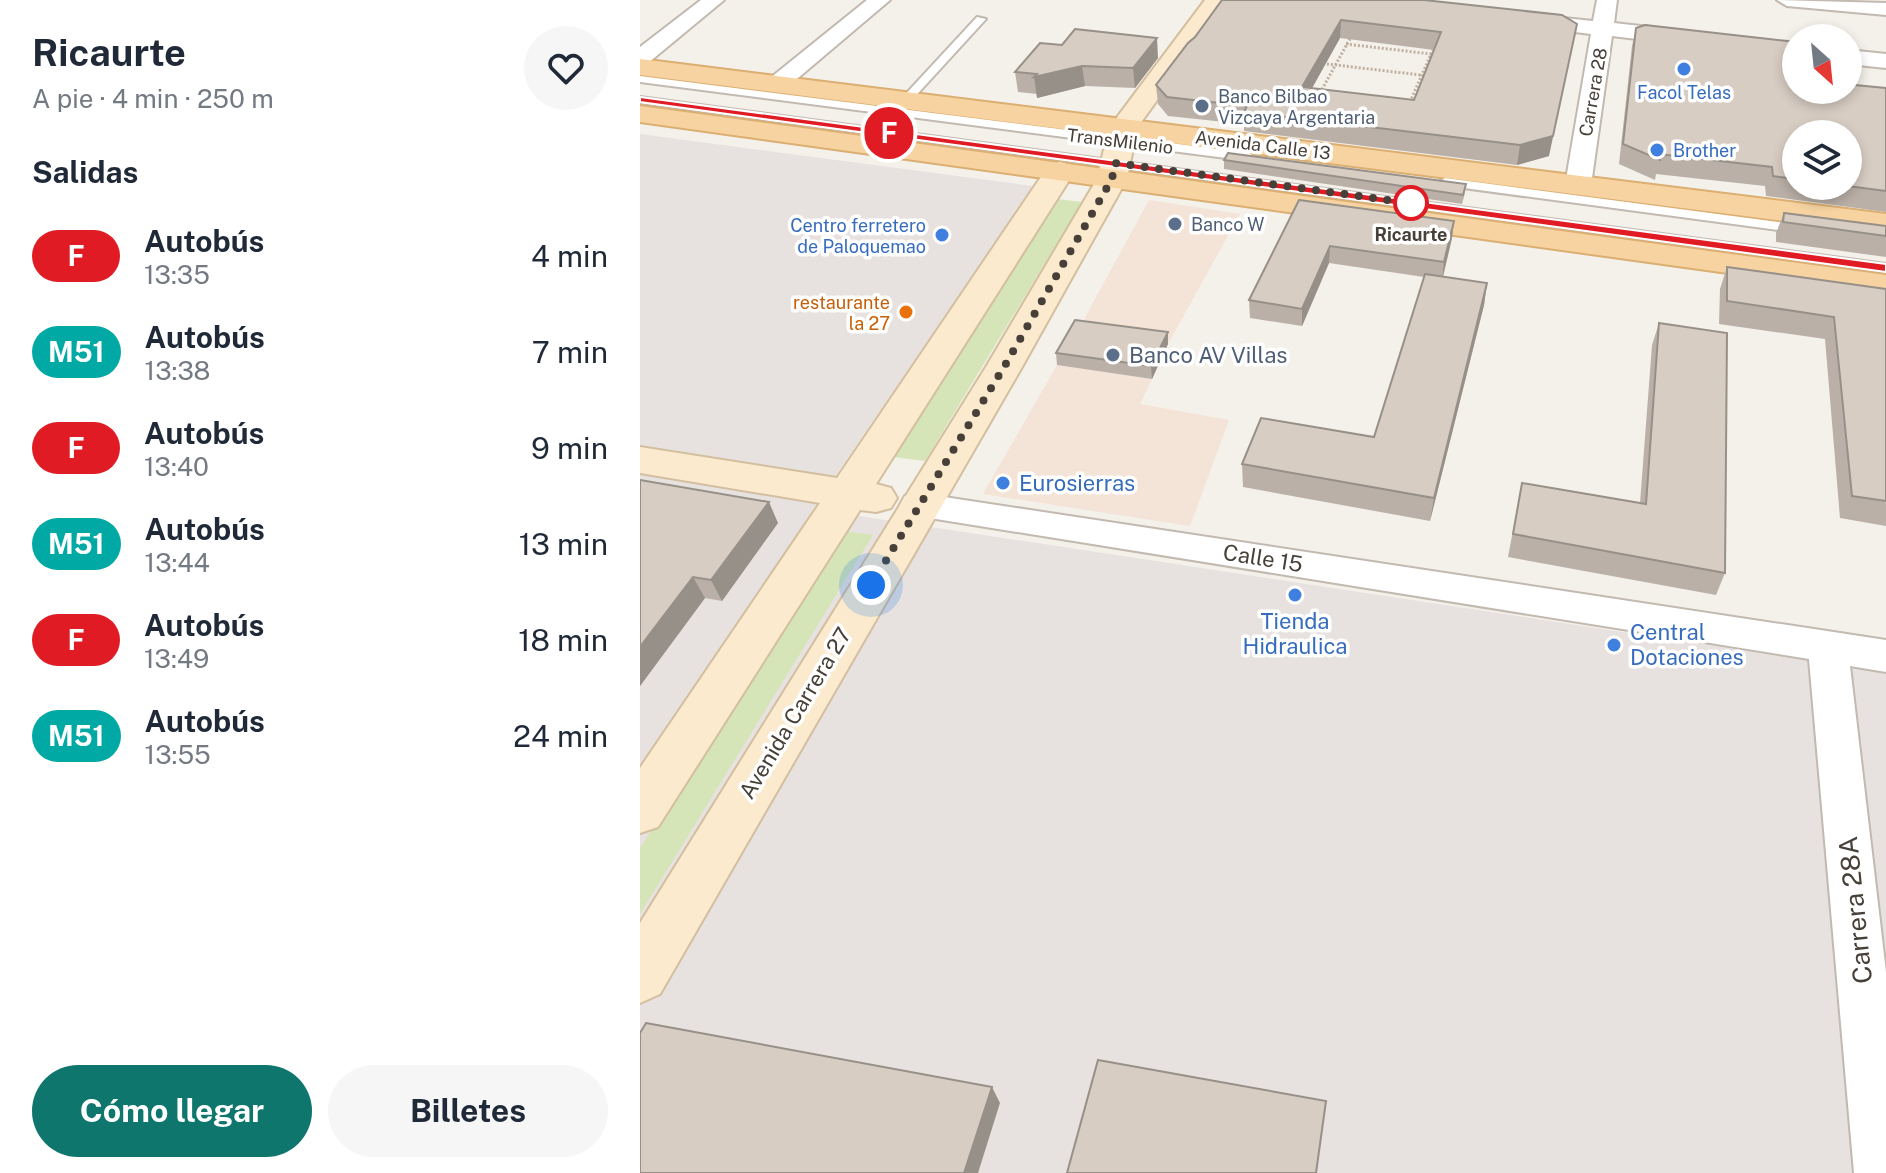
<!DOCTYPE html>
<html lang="es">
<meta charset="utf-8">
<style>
body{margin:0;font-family:"Public Sans",sans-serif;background:#f6f6f7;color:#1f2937;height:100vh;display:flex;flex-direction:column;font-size:30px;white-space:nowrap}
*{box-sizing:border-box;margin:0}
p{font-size:26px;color:#747a83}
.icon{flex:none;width:44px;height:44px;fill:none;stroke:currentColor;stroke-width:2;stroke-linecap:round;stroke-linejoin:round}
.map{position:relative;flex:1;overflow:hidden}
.side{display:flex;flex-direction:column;background:#fff;width:640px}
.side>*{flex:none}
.badge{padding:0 16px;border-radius:26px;font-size:28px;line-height:52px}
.needle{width:52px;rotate:153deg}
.buttons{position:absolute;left:1142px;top:24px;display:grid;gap:16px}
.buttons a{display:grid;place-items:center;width:80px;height:80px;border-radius:50%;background:#fff;box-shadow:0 4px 12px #0003;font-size:40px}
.you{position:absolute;width:40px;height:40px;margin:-20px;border:6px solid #fff;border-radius:50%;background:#1a73e8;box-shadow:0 0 0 12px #1a73e833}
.map>.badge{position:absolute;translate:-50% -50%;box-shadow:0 0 0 4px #fff}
h2{padding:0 32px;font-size:30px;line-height:72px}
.round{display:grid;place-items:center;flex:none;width:84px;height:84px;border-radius:42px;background:#f6f6f7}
.headline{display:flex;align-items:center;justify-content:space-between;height:136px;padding:0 32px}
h1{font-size:38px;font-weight:700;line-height:60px}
.cta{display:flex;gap:16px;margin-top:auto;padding:16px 32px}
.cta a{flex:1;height:92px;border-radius:48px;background:#0f766e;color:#fff;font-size:32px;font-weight:700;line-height:92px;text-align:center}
.cta a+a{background:#f6f6f7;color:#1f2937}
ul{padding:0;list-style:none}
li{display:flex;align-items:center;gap:24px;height:96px;padding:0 32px}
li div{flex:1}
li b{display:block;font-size:30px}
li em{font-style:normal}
li .badge{min-width:88px;font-weight:700;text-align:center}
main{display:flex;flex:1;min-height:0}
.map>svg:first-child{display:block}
</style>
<main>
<section class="side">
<div class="headline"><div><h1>Ricaurte</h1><p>A pie · 4 min · 250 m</p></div><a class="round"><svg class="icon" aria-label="heart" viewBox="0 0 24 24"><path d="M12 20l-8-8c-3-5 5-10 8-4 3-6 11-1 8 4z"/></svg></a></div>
<h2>Salidas</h2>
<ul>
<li><span class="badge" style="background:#e01b24;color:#fff">F</span><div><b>Autobús</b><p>13:35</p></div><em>4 min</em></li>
<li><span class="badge" style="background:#00a9a4;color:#fff">M51</span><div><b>Autobús</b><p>13:38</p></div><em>7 min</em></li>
<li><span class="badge" style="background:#e01b24;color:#fff">F</span><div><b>Autobús</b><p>13:40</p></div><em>9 min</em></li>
<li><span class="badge" style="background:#00a9a4;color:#fff">M51</span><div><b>Autobús</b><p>13:44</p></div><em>13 min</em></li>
<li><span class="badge" style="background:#e01b24;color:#fff">F</span><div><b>Autobús</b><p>13:49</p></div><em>18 min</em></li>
<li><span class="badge" style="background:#00a9a4;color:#fff">M51</span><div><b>Autobús</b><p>13:55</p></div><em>24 min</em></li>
</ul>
<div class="cta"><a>Cómo llegar</a><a>Billetes</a></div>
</section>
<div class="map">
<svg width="1246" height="1173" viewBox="0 0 1246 1173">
<rect width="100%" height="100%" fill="#f4f0ea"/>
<path fill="#f4e4d8" d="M509,200L600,214L528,344L437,332Z
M417,365L512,379L500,404L589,420L550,526L343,494Z"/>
<path fill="#e7e2df" d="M0,134L393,186L173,509L1246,672V1173H0Z"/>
<path fill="#d5e5b7" d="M417,199L442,202L285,461L254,457Z
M203,531L233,535L0,914V848Z"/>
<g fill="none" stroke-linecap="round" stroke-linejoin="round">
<g stroke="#c2b9b0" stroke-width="4">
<path id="lane" d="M337,17L346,19L270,102H262V98Z
M0,76L609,153L615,157L609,161L0,82Z
M0,97L1246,264V272L0,103Z
M805,178L1160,225L1167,229L1160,233L801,185L799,182Z"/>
</g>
<g stroke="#c2b9b0" stroke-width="4">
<path id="street" d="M61,0H84L8,63L0,65V47Z
M227,0H250L145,89H129L125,84L129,79Z
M957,0H977L974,23L1046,31L1057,38L1046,45L972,36L951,185L947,191H929L925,185L951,34L885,26L874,20L885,14L953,21Z
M1137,0L1246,3V15L1147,6Z
M1208,50L1246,54V68L1208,64Z
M278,493L1246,640V672L1210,666L1246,972V1173H1214L1169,659L265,514L260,505L265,496Z"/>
</g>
<g stroke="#d3bf9f" stroke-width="4">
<path id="secondary" d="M565,0H589L497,128L487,179L382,367L20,994L0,1003V923L346,367L457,179L469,128Z
M420,162L431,165L435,171L236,484L251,488L257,498L251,508L236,512L220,510L18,827L0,833V768L180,503L0,473V447L197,478L409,165Z"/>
</g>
<g stroke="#dbae71" stroke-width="4">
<path id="primary" d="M0,59L1246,214V234L0,75Z
M0,106L1246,275V295L0,122Z"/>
</g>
<path stroke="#bfb0a0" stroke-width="3" stroke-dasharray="2 2" stroke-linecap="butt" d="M706,44L791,54
M679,63L789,76
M680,93L712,35
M770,102L795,45"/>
<use href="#lane" fill="#fff" fill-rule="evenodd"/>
<use href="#street" fill="#fff" fill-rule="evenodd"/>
<use href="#secondary" fill="#fbeace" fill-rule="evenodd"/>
<use href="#primary" fill="#f6d3a1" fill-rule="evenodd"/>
</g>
<path fill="#bab0a8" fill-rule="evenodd" d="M784,0L909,156L877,165L604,131V124L528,116L518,104L516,85L548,43ZM700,38L794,50L774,100L672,88Z
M996,28L1215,85L1246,88V212L1126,196L1125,186L1016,174L1015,180L979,164L992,46ZM1156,134L1208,186H1156Z
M518,58L495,88L445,86L397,98V94L378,92L375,72Z
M584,160L825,193L822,204L584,169Z
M659,200L814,221L812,238L803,277L847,283L844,305L790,521L603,487L602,464L734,437L784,277L689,263L662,326L610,318L609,300Z
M1144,213L1246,226V257L1136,242V233Z
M1087,267L1246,289V526L1200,518L1185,339L1079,324L1080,289Z
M1019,323L1085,573L1076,595L868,557L882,483L1000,503L1012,345Z
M528,332V344L512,379L417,365L416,353Z
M0,480L138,523L82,601L65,598L0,686Z"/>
<path fill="#979088" d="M701,20L700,38L662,106V87Z
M937,24L909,156L877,165L880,145Z
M517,38L518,58L495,88L493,68Z
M442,66L445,86L397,98L394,77Z
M814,221L812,238L802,280L804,262Z
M690,246L689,263L662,326V309Z
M847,283L844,305L790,521L794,498Z
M528,332V344L512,379L511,366Z
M129,502L138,523L82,601L71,580Z
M53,577L65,598L0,686V647Z
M352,1087L360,1103L338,1173H324Z"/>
<path fill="#d8cdc3" stroke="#979088" stroke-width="2" fill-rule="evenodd" d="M582,0H784L922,15L937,24L913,136L880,145L604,112L607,106L527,97L516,85L548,43L555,37ZM701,20L801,32L774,100L662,87Z
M1005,25L1156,42V90H1208V44L1215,85L1246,88V191L1208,186V134H1156V179L1133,176L1132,167L1020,154V160L983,144L996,28Z
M435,29L517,38L493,68L442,66L394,77L397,74L375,72L400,43L422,45Z
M588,153L826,184L823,195L584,160Z
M659,200L814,221L804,262L690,246L662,309L609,300Z
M1144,213L1246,226V236L1143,222Z
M1087,267L1246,289V501L1212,496L1194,317L1087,301Z
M785,274L847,283L794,498L602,464L621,418L734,437Z
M435,320L528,332L511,366L416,353Z
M1019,323L1087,333L1085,573L873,534L882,483L1006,504Z
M0,480L129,502L71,580L53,577L0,647Z
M6,1023L352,1087L324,1173H0V1033Z
M458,1060L686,1101L676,1173H427Z"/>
<path fill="#e01b24" stroke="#fff" stroke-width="2" d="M0,97L1246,264V272L0,102Z"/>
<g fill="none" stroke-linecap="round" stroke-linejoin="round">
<path stroke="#474039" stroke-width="8" stroke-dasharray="0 14.4" d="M231,585L364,367L472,179L475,163L785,205L771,203"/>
</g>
<g fill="#3f7fe0" stroke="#fff" stroke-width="3">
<circle cx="1044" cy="69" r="8"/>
<circle cx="1017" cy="150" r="8"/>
<circle cx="302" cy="235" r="8"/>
<circle cx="363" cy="483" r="8"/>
<circle cx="655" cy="595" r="8"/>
<circle cx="974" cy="645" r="8"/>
</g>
<g fill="#5c6f8a" stroke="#fff" stroke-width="3">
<circle cx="562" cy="106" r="8"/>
<circle cx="535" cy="224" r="8"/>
<circle cx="473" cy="355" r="8"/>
</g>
<circle fill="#fff" stroke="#e01b24" stroke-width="4" cx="771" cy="203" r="16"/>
<circle fill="#e8710a" stroke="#fff" stroke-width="3" cx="266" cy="312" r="8"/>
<g text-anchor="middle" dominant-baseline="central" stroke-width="7" stroke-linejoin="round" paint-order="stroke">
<g font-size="18" fill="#474039" stroke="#fff">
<text transform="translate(953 92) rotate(-80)">Carrera 28</text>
<text transform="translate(480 141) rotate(7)">TransMilenio</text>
<text transform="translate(623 145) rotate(7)">Avenida Calle 13</text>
</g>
<g font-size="18" fill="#366cbe" stroke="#fff">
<text x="1044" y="92">Facol Telas</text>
<text x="1033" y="150" text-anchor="start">Brother</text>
<text x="286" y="225" text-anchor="end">Centro ferretero<tspan x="286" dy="21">de Paloquemao</tspan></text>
</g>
<g font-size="18" fill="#4e5e75" stroke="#fff" text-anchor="start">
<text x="578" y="96">Banco Bilbao<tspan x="578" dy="21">Vizcaya Argentaria</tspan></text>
<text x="551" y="224">Banco W</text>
</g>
<g font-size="18" font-weight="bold" fill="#474039" stroke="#fff">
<text x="771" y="234">Ricaurte</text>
</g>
<g font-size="18" fill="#c56008" stroke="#fff" text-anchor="end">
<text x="250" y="302">restaurante<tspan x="250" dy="21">la 27</tspan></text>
</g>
<g font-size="22" fill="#4e5e75" stroke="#fff" text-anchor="start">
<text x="489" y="355">Banco AV Villas</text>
</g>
<g font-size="22" fill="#366cbe" stroke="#fff" text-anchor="start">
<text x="379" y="483">Eurosierras</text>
<text x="655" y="621" text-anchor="middle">Tienda<tspan x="655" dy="25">Hidraulica</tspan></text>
<text x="990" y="632">Central<tspan x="990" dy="25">Dotaciones</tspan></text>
</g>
<g font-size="22" fill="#474039" stroke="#fff">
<text transform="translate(623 558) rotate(9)">Calle 15</text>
<text transform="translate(155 713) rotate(-59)">Avenida Carrera 27</text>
</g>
<g font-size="26" fill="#474039" stroke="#fff">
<text transform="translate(1215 910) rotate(-96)">Carrera 28A</text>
</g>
</g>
</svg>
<div class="buttons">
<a><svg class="needle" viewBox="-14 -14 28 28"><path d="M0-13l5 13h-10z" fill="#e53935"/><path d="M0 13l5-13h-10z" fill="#747a83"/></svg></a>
<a><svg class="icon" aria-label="layers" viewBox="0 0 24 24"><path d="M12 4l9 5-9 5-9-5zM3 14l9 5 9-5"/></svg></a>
</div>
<div class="you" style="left:231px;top:585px"></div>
<b class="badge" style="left:249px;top:133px;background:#e01b24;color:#fff">F</b>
</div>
</main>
